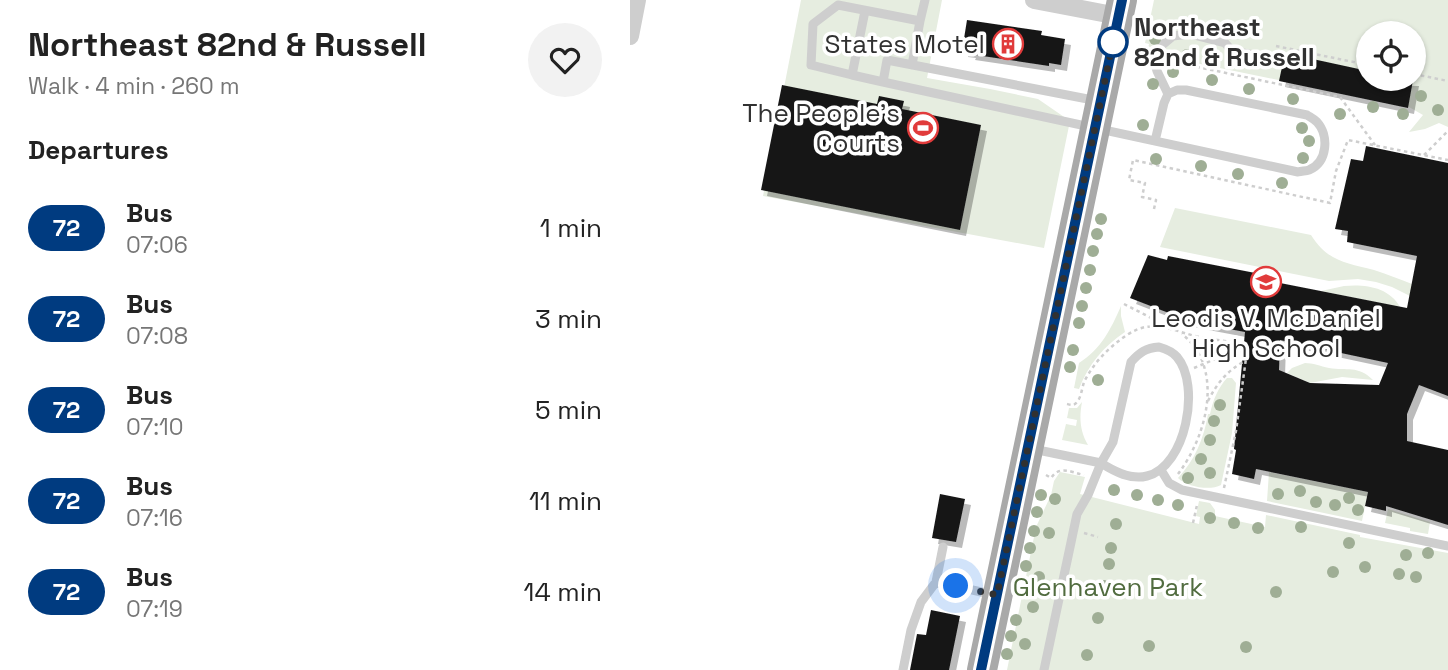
<!DOCTYPE html>
<meta charset="utf-8">
<style>
body{margin:0;font-family:"Space Grotesk",sans-serif;background:#f2f2f2;color:#222;height:100vh;display:flex;flex-direction:column;font-size:26px;white-space:nowrap}
*{box-sizing:border-box;margin:0}
p{font-size:23px;color:#767676}
.icon{flex:none;width:38px;height:38px;fill:none;stroke:currentColor;stroke-width:2;stroke-linecap:round;stroke-linejoin:round}
.map{position:relative;flex:1;overflow:hidden}
.side{display:flex;flex-direction:column;background:#fff;width:630px}
.side>*{flex:none}
.badge{padding:0 14px;border-radius:23px;font-size:24px;line-height:46px}
.buttons{position:absolute;left:726px;top:21px;display:grid;gap:14px}
.buttons a{display:grid;place-items:center;width:70px;height:70px;border-radius:50%;background:#fff;box-shadow:0 2px 5px #0004;font-size:35px}
.you{position:absolute;width:35px;height:35px;margin:-18px;border:5px solid #fff;border-radius:50%;background:#1a73e8;box-shadow:0 0 0 10px #1a73e833}
.map>.badge{position:absolute;translate:-50% -50%;box-shadow:0 0 0 4px #fff}
h2{padding:0 28px;font-size:26px;line-height:63px}
.round{display:grid;place-items:center;flex:none;width:74px;height:74px;border-radius:37px;background:#f2f2f2}
.head{display:flex;align-items:center;justify-content:space-between;height:119px;padding:0 28px}
h1{font-size:33px;font-weight:700;line-height:52px}
ul{padding:0;list-style:none}
li{display:flex;align-items:center;gap:21px;height:91px;padding:0 28px}
li div{flex:1}
li b{display:block;font-size:26px}
li em{font-style:normal}
li .badge{min-width:77px;font-weight:700;text-align:center}
main{display:flex;flex:1;min-height:0}
.map>svg:first-child{display:block}
</style>
<main>
<section class="side">
<div class="head"><div><h1>Northeast 82nd &amp; Russell</h1><p>Walk · 4 min · 260 m</p></div><a class="round"><svg class="icon" aria-label="heart" viewBox="0 0 24 24"><path d="M12 20l-8-8c-3-5 5-10 8-4 3-6 11-1 8 4z"/></svg></a></div>
<h2>Departures</h2>
<ul>
<li><span class="badge" style="background:#003b80;color:#fff">72</span><div><b>Bus</b><p>07:06</p></div><em>1 min</em></li>
<li><span class="badge" style="background:#003b80;color:#fff">72</span><div><b>Bus</b><p>07:08</p></div><em>3 min</em></li>
<li><span class="badge" style="background:#003b80;color:#fff">72</span><div><b>Bus</b><p>07:10</p></div><em>5 min</em></li>
<li><span class="badge" style="background:#003b80;color:#fff">72</span><div><b>Bus</b><p>07:16</p></div><em>11 min</em></li>
<li><span class="badge" style="background:#003b80;color:#fff">72</span><div><b>Bus</b><p>07:19</p></div><em>14 min</em></li>
</ul>
</section>
<div class="map">
<svg width="818" height="670" viewBox="0 0 818 670">
<defs>
<filter id="shadow"><feDropShadow dx="6" dy="6" stdDeviation="0" flood-color="#0004"/></filter>
</defs>
<rect width="100%" height="100%" fill="#fff"/>
<path fill="#e6ede0" fill-rule="evenodd" d="M171,0H312L297,78L360,89L408,99L440,121L414,248L133,196Z
M524,0H818V127L809,123L795,129L779,132L793,115L779,107L517,53L519,44L515,43ZM738,33H784V79H738Z
M545,208L681,235C697,261 716,263 744,270C757,274 769,279 782,284L780,296L762,287L746,282L728,279L699,281L530,247Z
M714,286C735,284 759,287 770,307L691,291Z
M491,306V316L495,332C474,346 458,365 449,389L444,388L449,363C471,349 481,329 491,306Z
M675,363C683,363 690,366 699,368C717,371 728,365 743,380L712,377L680,383L657,373L662,368Z
M597,378H602L606,383L602,433L591,485C580,491 557,487 548,478C565,460 574,438 578,414H580C583,400 588,388 597,378Z
M452,402C449,418 450,431 458,445L432,440L436,424L446,426L447,420L437,418L439,408H447Z
M430,472L455,477L450,494L569,524L570,517L566,516L569,501L580,503L585,510V516L635,527L636,515L730,535V537L818,553V670H377L406,527L421,495L424,481Z
M639,472L738,492L732,521L637,501Z
M758,509L800,522L798,534L780,531V528L755,523Z"/>
<path fill="#181818" fill-rule="evenodd" filter="url(#shadow)" d="M337,20L412,31L411,35L435,39L431,65L419,63V66L339,54L340,52L332,51Z
M655,53L738,71V79L783,80L778,108L649,81Z
M152,85L247,104L249,96L274,101L272,109L351,125L330,230L131,190Z
M736,146L818,163V396L789,385L777,414V441L818,450V525L756,506V511L735,506L738,492L626,469L624,479L602,474L606,450L604,449L615,332L562,322L500,298L518,255L537,260L538,256L646,277L645,282L777,308L787,256L717,242L718,231L705,229L721,159L733,161ZM650,340L758,363L749,385L680,383L649,370Z
M310,494L335,499L326,542L302,538Z
M301,610L330,616L319,670H280L287,634L296,635Z"/>
<g fill="none" stroke-linecap="round" stroke-linejoin="round">
<path stroke="#cecece" stroke-width="2.5" stroke-dasharray="3.5 3.5" stroke-linecap="butt" d="M646,46L738,65
M539,61L710,97L745,145
M784,74L818,81
M794,155L818,131
M524,209L526,200L512,197L515,183L499,180L503,160L700,203L706,171L718,140L818,160
M494,304L535,325
M564,368L590,357L617,351
M578,401C587,383 598,370 615,361
M437,404C441,405 444,406 447,402C451,398 452,388 454,382C464,362 479,347 497,335C523,317 544,332 570,337C586,340 602,342 618,344L606,431L594,488
M548,474C577,436 595,368 552,334
M416,475L421,478C430,465 440,472 454,475
M563,523L567,505
M454,533L468,537"/>
<path stroke="#cecece" stroke-width="9" d="M235,11L222,75L181,65L183,24L208,5L290,21L295,0
M282,65L290,21
M222,75L253,82L257,60L468,101
M253,82L668,172C672,171 676,171 679,170C698,162 699,135 687,122C684,119 680,117 677,115L556,90H547L538,94L534,103L525,141
M538,94L527,71L525,64L526,53L531,46L543,36L560,34L595,43L602,51L640,58
M529,347C536,349 542,351 547,357C571,385 556,467 517,476C501,480 485,472 471,463L483,442L501,362C510,352 516,348 529,347Z
M403,449L471,463L458,495L447,514L414,670
M531,470L539,483L552,490L818,546
M306,582L313,547
M273,670L281,630L291,602L306,582L365,595"/>
<path stroke="#cecece" stroke-width="18" d="M404,0L488,16
M0,36L7,0"/>
<path stroke="#a9a9a9" stroke-width="30" d="M352,670L492,0"/>
</g>
<g fill="#9fae95">
<circle cx="555" cy="25" r="6"/>
<circle cx="537" cy="28" r="6"/>
<circle cx="525" cy="39" r="6"/>
<circle cx="557" cy="55" r="6"/>
<circle cx="579" cy="61" r="6"/>
<circle cx="543" cy="72" r="6"/>
<circle cx="582" cy="80" r="6"/>
<circle cx="523" cy="84" r="6"/>
<circle cx="619" cy="89" r="6"/>
<circle cx="791" cy="96" r="6"/>
<circle cx="663" cy="99" r="6"/>
<circle cx="743" cy="107" r="6"/>
<circle cx="808" cy="110" r="6"/>
<circle cx="710" cy="114" r="6"/>
<circle cx="773" cy="114" r="6"/>
<circle cx="513" cy="125" r="6"/>
<circle cx="672" cy="128" r="6"/>
<circle cx="679" cy="141" r="6"/>
<circle cx="673" cy="158" r="6"/>
<circle cx="526" cy="159" r="6"/>
<circle cx="571" cy="166" r="6"/>
<circle cx="608" cy="174" r="6"/>
<circle cx="652" cy="183" r="6"/>
<circle cx="471" cy="219" r="6"/>
<circle cx="467" cy="234" r="6"/>
<circle cx="463" cy="251" r="6"/>
<circle cx="460" cy="270" r="6"/>
<circle cx="456" cy="288" r="6"/>
<circle cx="452" cy="306" r="6"/>
<circle cx="449" cy="323" r="6"/>
<circle cx="443" cy="350" r="6"/>
<circle cx="440" cy="367" r="6"/>
<circle cx="468" cy="380" r="6"/>
<circle cx="590" cy="405" r="6"/>
<circle cx="584" cy="421" r="6"/>
<circle cx="580" cy="440" r="6"/>
<circle cx="571" cy="459" r="6"/>
<circle cx="580" cy="473" r="6"/>
<circle cx="558" cy="478" r="6"/>
<circle cx="484" cy="490" r="6"/>
<circle cx="670" cy="491" r="6"/>
<circle cx="648" cy="494" r="6"/>
<circle cx="411" cy="495" r="6"/>
<circle cx="507" cy="495" r="6"/>
<circle cx="719" cy="498" r="6"/>
<circle cx="425" cy="499" r="6"/>
<circle cx="528" cy="500" r="6"/>
<circle cx="686" cy="502" r="6"/>
<circle cx="548" cy="505" r="6"/>
<circle cx="705" cy="505" r="6"/>
<circle cx="728" cy="510" r="6"/>
<circle cx="407" cy="512" r="6"/>
<circle cx="580" cy="518" r="6"/>
<circle cx="604" cy="523" r="6"/>
<circle cx="486" cy="524" r="6"/>
<circle cx="671" cy="527" r="6"/>
<circle cx="628" cy="528" r="6"/>
<circle cx="404" cy="531" r="6"/>
<circle cx="419" cy="533" r="6"/>
<circle cx="719" cy="543" r="6"/>
<circle cx="400" cy="548" r="6"/>
<circle cx="481" cy="548" r="6"/>
<circle cx="798" cy="553" r="6"/>
<circle cx="776" cy="555" r="6"/>
<circle cx="479" cy="564" r="6"/>
<circle cx="396" cy="566" r="6"/>
<circle cx="735" cy="567" r="6"/>
<circle cx="703" cy="572" r="6"/>
<circle cx="769" cy="574" r="6"/>
<circle cx="409" cy="577" r="6"/>
<circle cx="786" cy="577" r="6"/>
<circle cx="474" cy="586" r="6"/>
<circle cx="646" cy="592" r="6"/>
<circle cx="403" cy="607" r="6"/>
<circle cx="468" cy="618" r="6"/>
<circle cx="386" cy="620" r="6"/>
<circle cx="381" cy="636" r="6"/>
<circle cx="395" cy="644" r="6"/>
<circle cx="519" cy="646" r="6"/>
<circle cx="616" cy="647" r="6"/>
<circle cx="377" cy="654" r="6"/>
<circle cx="457" cy="655" r="6"/>
</g>
<g fill="none" stroke-linecap="round" stroke-linejoin="round">
<g stroke="#fff" stroke-width="16">
<path id="line" d="M351,670L492,0"/>
</g>
<use href="#line" stroke="#003b80" stroke-width="10"/>
<path stroke="#313131" stroke-width="7" stroke-dasharray="0 12.6" d="M326,586L367,595L483,42"/>
</g>
<defs>
<g id="building-ring" transform="scale(1.575)"><circle r="9.5" fill="#fff" stroke="#e13b3b" stroke-width="1.5"/><path d="M-4-6H4V6H1V3H-1V6H-4ZM-2.5-4.3h1.7v1.8h-1.7ZM.8-4.3h1.7v1.8H.8ZM-2.5-1h1.7V.8h-1.7ZM.8-1h1.7V.8H.8Z" fill="#e13b3b"/></g>
<g id="stadium-ring" transform="scale(1.575)"><circle r="9.5" fill="#fff" stroke="#e13b3b" stroke-width="1.5"/><path d="M0-5a6.5 5 0 1 0 0 10a6.5 5 0 1 0 0-10ZM-3.5-1.8h7v3.6h-7Z" fill="#e13b3b"/></g>
<g id="school-ring" transform="scale(1.575)"><circle r="9.5" fill="#fff" stroke="#e13b3b" stroke-width="1.5"/><path d="M0-5L7-2L0 1L-7-2ZM-4 1L0 2.5L4 1V4Q0 6-4 4Z" fill="#e13b3b"/></g>
</defs>
<g fill-rule="evenodd">
<use href="#building-ring" x="378" y="44"/>
<use href="#stadium-ring" x="293" y="128"/>
<use href="#school-ring" x="636" y="282"/>
</g>
<circle fill="#fff" stroke="#003b80" stroke-width="3.5" cx="483" cy="42" r="14"/>
<g text-anchor="middle" dominant-baseline="central" stroke-width="7" stroke-linejoin="round" paint-order="stroke">
<g font-size="26" font-weight="bold" fill="#313131" stroke="#fff" text-anchor="start">
<text x="504" y="27">Northeast<tspan x="504" dy="30">82nd &amp; Russell</tspan></text>
</g>
<g font-size="26" fill="#313131" stroke="#fff" text-anchor="end">
<text x="355" y="44">States Motel</text>
<text x="270" y="113">The People's<tspan x="270" dy="30">Courts</tspan></text>
<text x="636" y="318" text-anchor="middle">Leodis V. McDaniel<tspan x="636" dy="30">High School</tspan></text>
</g>
<g font-size="26" fill="#516c3f" stroke="#fff">
<text x="478" y="587">Glenhaven Park</text>
</g>
</g>
</svg>
<div class="buttons">
<a><svg class="icon" aria-label="locate" viewBox="0 0 24 24"><circle cx="12" cy="12" r="6"/><path d="M12 2v4M12 18v4M2 12h4M18 12h4"/></svg></a>
</div>
<div class="you" style="left:326px;top:586px"></div>
</div>
</main>
